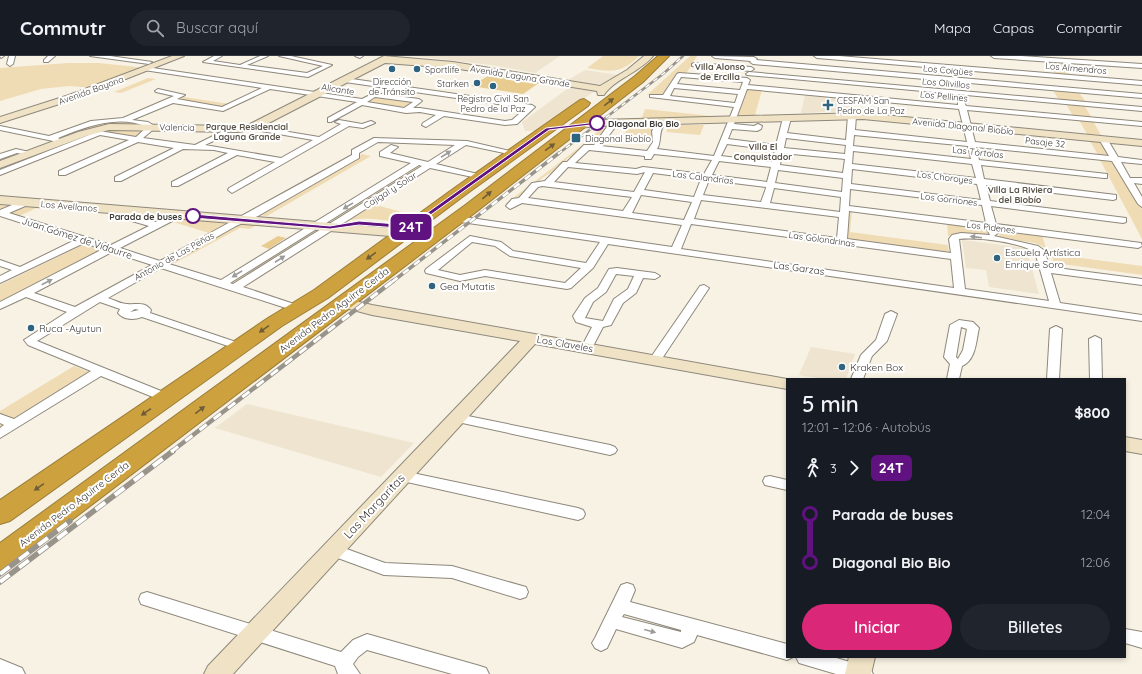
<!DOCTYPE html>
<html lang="es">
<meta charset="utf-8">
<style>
body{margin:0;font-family:Quicksand,sans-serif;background:#20242c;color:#f1f3f6;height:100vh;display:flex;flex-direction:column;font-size:15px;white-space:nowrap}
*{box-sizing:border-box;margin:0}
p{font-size:13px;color:#9ea1a6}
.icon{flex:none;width:22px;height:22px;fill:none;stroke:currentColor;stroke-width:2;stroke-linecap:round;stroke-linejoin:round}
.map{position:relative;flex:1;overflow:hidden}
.details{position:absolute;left:786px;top:322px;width:340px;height:280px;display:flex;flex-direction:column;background:#171b24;border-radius:0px;box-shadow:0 2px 6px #0003}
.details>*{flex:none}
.badge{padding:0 8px;border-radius:6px;font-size:14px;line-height:26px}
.map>.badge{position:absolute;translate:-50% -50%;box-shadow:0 0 0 2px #fff}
.legs{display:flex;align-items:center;gap:6px;height:44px;padding:0 16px;font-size:13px}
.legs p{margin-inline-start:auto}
.summary{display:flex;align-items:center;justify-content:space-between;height:68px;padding:0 16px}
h1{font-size:22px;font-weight:600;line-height:30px}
.action{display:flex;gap:8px;margin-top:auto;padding:8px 16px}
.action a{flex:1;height:46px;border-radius:24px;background:#db2777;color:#fff;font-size:16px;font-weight:600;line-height:46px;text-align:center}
.action a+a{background:#20242c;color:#f1f3f6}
ul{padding:0 16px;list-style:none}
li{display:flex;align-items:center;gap:14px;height:48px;font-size:15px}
li i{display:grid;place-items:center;width:6px;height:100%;margin:0 5px;background:currentColor}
li i::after{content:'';width:10px;height:10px;margin:-5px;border:3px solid;border-radius:50%;background:#171b24}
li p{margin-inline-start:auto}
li:first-child i{background:linear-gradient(#0000 50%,currentColor 0)}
li:last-child i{background:linear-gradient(currentColor 50%,#0000 0)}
header{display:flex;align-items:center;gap:24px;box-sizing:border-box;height:56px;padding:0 20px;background:#171b24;border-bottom:1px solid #363941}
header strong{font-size:19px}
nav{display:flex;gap:22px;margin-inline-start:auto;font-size:14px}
.search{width:280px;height:36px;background:#20242c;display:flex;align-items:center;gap:10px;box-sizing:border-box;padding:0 14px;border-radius:22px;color:#9ea1a6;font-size:15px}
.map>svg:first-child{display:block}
</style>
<header>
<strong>Commutr</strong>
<div class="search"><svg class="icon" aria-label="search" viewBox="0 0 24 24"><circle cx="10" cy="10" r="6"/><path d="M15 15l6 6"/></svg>Buscar aquí</div>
<nav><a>Mapa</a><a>Capas</a><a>Compartir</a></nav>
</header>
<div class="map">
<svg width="1142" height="618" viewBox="0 0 1142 618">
<rect width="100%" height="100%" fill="#f8f2e4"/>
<path fill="#eee4cf" d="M414,0H560L535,17L491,9Z
M585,14L618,19L602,29L568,24Z
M570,31L595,35L536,75H525L522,66Z
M805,38L850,42L853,44L852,55L801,57Z
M962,184L1026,192L1039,238L989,231L986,214L966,212Z
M811,291L855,298L846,323H822L799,319Z
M247,348L414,387L381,421L215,372Z"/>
<path fill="#f0dcb4" d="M603,0H639C622,18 610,16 587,12Z
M690,0H697L686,18L677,17L663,40L647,39Z
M68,7H99L146,12L94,32L69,30L41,33L0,45V12Z
M1048,7L1062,8L1070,19L1054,17Z
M148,22L156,23L121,37L114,36Z
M748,32L762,34L755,59L737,60Z
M1052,33L1078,35L1086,46L1059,44Z
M373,40L416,45L406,52L366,46Z
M184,41L230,48L221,52L175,43Z
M1066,48L1084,49L1092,62L1073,60Z
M645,53L721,61L641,64Z
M116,64L143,68L127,70L63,83L56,81L89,68Z
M1079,64L1093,65L1101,79L1087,78Z
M669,69H704L700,79L666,76Z
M653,71L651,77L653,84L622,80L629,72Z
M130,72L145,73L135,81L99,76L89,78L43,97L38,96C69,84 97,73 130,72Z
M601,72H609L598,87L586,88L576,100L568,102L566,104L567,105L557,117L548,118L541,123L528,140L517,141L510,149L505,148L585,87Z
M1090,85L1102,86L1111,101H1099Z
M362,98L371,100L267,160L256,159Z
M1099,102L1114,105L1142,153V183Z
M417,108L424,110L336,165L328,164Z
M372,148L410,158L398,166C381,164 362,160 344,166Z
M0,149L39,151L19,160L0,154Z
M848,155H852L850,176L948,189L949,196L845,183Z
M179,160L231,165L209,177L170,165Z
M234,164L260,167L250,173L240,172L175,207L165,203Z
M947,168L987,173L989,181L954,179L948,180Z
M998,173L1042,179L1046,192L1035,187L1000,182Z
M311,175H322L235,229L228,226Z
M84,188L104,193L0,247V229Z
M1051,198L1142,210V219L1054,207Z
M74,310L92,317L0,374V355Z"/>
<path fill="#e8cb8f" d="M488,20L499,21L539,27L523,38L471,30Z
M278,180L286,182L269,193L261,190Z"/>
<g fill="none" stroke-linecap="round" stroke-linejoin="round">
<g stroke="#8e887c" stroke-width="2">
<path id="street" d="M0,0H4L1,2Z
M9,0H15L13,8L10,10L7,8Z
M48,0H55L48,6H44V4Z
M90,0H110L152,6L149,8Z
M214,0H222L213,5L240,9L260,0H268L247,9L307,17L323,10L279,0H291L332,9L308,21L203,6Z
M355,0H363L360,2Z
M712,0L754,1L757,3L756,4L1142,38V42L753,8L750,6L751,5L715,2Z
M814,0H839L1142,25V29L817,2Z
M991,0H1021L1142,8V12L994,2Z
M694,7L751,11L754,13L751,15L692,10V8Z
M146,11L362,43L374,37L419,43L422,45L413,52H420L505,65L512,64L526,52L345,26L342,24L345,22L532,49L535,51L517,68L505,69L444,60L426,71L422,69L423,67L436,59L420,56L406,57L362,49L331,66H328V62L357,46L270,33L223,55L173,47L132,64L148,66L156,71L143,82L195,89L223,75L227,77L226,79L205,89L281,102L313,84L250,73H247V69L319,81L341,68L335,66L339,64L362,68L371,65L375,67L363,72L349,70L232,137L228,134L229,132L275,106L237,99L178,130H172V126L228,97L214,94L183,93L121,125H115V121L174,92L138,86L65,119H59V115L129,84L100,79L0,119V114L99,75L136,81L147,71C118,58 86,71 58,82L62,84L58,86L0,74V70L49,80L91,65L123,62L174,40L156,36L155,35L158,33L185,39L177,43L222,51L262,32L144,14L143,13ZM375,41L413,46L404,52L367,46Z
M749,16L1142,51V55L747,19L746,18Z
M679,17L747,22L750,24L748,29L958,49V45L961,43L963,44L966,50L1142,66V70L967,54L975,86L1109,100L1099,83L1103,81H1106L1118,101L1142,104V108L1121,106L1130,122H1142V128L1134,127L1142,141V151L1138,148L1112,105L976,91L979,104L1107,118V122H1104L981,109L984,123L1116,139V143L1113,144L986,129L990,145L1126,162V166L1123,167L991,150L996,168L1141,187L1142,190L1138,192L997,174L998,177L994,180L1038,190L1045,195L1049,211L1142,223V229L1051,217L1060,247L1142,259V265L608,188L593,212L571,232L567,233L485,220L460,225L426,217L425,215L426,213L470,180L501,186L513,195L586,207L600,186L454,165L452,163L457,160L672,191L682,169L522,147L510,153L506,150L512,143L519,142L532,127L545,125L563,106H567L584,89H594L609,68H612L616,70L601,90L647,95L653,86L652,75L657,67H660L664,69C658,77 662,85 657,93L714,100L734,51L650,41V39H663L677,18ZM681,21L743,26L740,34L677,28ZM674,32L738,38L735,47L670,40ZM747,33L959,53L967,86L855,74L856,60L852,58L848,60L846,84L787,77L791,62L787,60L783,62L776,89L728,83L732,73L757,75L761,73L762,70L758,68L754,70L734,68ZM854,79L968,90L971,103L853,90ZM786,82L846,89L845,98L784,92ZM727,88L775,94L772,106L721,100ZM589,94L645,100V103H651L654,98L712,104L704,118L643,111L636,113L575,107ZM853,95L972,108L976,122L852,108ZM782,97L845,103L843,117L780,109ZM719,105L771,111L767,126L712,119ZM568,111L637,118L645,116L634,136L554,126ZM852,113L977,128L981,144L851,128ZM778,114L843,122L842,136L775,127ZM653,117L701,123L694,141L644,134ZM709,124L766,131V132L761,146L703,139ZM542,130L632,141L623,155L528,142L538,131ZM774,132L841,141L840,156L770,147ZM850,133L982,149L986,167L849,150ZM641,139L692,146L684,164L632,157ZM701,144L839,161L837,182L694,163ZM849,155L987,173L990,179L961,177L952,179L949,183L951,197L847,183ZM691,168L951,203L954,232L681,193ZM959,183C979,181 1018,186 1035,196L1049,245L965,233ZM472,186L495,190L510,200L581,212L565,227L485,214L460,219L438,214Z
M374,82L467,85L518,97L514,99L466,89L436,108L482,119V123L430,112L243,231L294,248L295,250L294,252H286L161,212L108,242C114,244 121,248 127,248C137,249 144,245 151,254L150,257L239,287L241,289L239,291H231L142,261C134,264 124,264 118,257L120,253L100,246L37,285L161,335L163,338L161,341H153L101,320L0,382V372L4,369L0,367V358L14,363L91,315L28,289L24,284L67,256L26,241L0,253V246L103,193L84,187L0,227V220L12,214L0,210V204L20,211L75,184L0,160V154L24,144H30V148L9,157L111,189L149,170L125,163L122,158L126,153H132V159L156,166L174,157H180V161L120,192L160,205C224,169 288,135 352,99V94ZM378,86L455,89L428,106L390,97L398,91L391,89L380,96V100L411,107L221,224L169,208L236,170L258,160L359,102V97ZM419,109L422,110L233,228L230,227ZM112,196L152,209L75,251L34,237ZM135,253L139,254L130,256Z
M16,93L34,97L30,99L17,97L0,103V98Z
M617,212L655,217L660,220L655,223L643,222L636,237L623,247L611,269L603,271L591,294H583L581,292L592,271L576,266L573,260L585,242L598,232L609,213ZM616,218L634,220L628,233L614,243L603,265L585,262L593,246L606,236Z
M704,229L709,232L661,304L655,308L651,307L649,304L700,230Z
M891,255L897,258L887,285L872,300L863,323H851L861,299L876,284L885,258Z
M959,264L973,266L979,272C976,285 976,304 962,310L959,323H947L950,308L944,301L950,269ZM961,271L967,273L963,294L958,303L956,301Z
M1056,270L1062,273L1059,323H1047L1050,273Z
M1095,280L1101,283L1102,323H1090L1089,283Z
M458,358L610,389L615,391L617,394L615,397L610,399L453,365L451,362L453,359Z
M403,415L578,452L583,454L585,458L583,462L578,464L398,424L396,420L398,416Z
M770,420L787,424V434L765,429L763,425L765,421Z
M333,488L385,507L452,510L526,531L528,536L526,541L520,543L452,522L384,519L327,498L325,494L327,490Z
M627,527L633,529L635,534L630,546L787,588V601H793L787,604L697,579L694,586L682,592L616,573L607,592L601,595L595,592L592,587L595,582L621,529ZM624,558L681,574V576L622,561Z
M147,536L341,596L353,584L367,578L480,610L486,612L489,618H452L367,594L358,601L353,608L360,618H338L335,610L141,548L139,543L141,538Z
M1125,573L1142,576V592L1125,587Z
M796,601H833L870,612L873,618H836L799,607Z
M0,603L22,612L25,618H0Z"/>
</g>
<g stroke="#8e887c" stroke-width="2">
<path id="secondary" d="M172,0H184L75,43L0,67V61L69,39Z
M384,0L453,6L600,30L627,14L644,0H653C640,16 613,24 604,39H598L597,35L453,12L385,7L257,73L238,76L109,74L86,80L0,112V105L78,76L109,68L238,70L250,68Z
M863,57L1142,84V90L863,63L598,70L579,72L574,69L579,66L598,64Z
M0,140L402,173L407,174L409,177L407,180L402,181L0,148Z
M343,242L372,249L787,323H789H787V333L535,288L233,618H204L208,610L520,285L372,259L338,250L335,247L338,244Z
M1125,381L1142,384V398L1125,395Z
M849,601H875L871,618H845Z"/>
</g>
<g stroke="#9a7d3a" stroke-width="2">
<path id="highway" d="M658,0H669L643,26L476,156L10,511L0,514V487L464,150L635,20Z
M584,43L590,47L588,50L465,139L328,242L282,270L10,465L0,468V444L268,262L314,234L453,133L580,44Z"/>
</g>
<use href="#street" fill="#fff" fill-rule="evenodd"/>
<use href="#secondary" fill="#f0e3c5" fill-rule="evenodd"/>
<use href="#highway" fill="#cda13e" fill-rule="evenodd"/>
<g stroke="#99948b" stroke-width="2.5">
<path id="rail-far3" d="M558,98L663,18L683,0"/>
</g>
<g stroke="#99948b" stroke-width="3.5">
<path id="rail-far2" d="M392,226L559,97"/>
</g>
<g stroke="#99948b" stroke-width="4.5">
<path id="rail-far1" d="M171,396L393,225"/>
</g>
<g stroke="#99948b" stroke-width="5.5">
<path id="rail" d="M0,518L70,465
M0,526L173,395"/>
</g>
<use href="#rail-far3" stroke="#fff" stroke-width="1.5" stroke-dasharray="5" stroke-linecap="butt"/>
<use href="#rail-far2" stroke="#fff" stroke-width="2.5" stroke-dasharray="7" stroke-linecap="butt"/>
<use href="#rail-far1" stroke="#fff" stroke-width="3" stroke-dasharray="9" stroke-linecap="butt"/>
<use href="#rail" stroke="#fff" stroke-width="4" stroke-dasharray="12" stroke-linecap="butt"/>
</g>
<defs><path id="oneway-solid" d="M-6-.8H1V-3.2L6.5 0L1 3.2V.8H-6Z"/></defs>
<g fill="#6f5d38">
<use href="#oneway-solid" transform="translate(609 46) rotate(-38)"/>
<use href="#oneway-solid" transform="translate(550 91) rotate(-36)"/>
<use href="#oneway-solid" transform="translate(487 139) rotate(-40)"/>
<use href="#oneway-solid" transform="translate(371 200) rotate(144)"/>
<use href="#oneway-solid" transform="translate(264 273) rotate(145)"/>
<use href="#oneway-solid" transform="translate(200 354) rotate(-37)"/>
<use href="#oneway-solid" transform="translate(146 356) rotate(145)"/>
<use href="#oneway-solid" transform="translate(39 431) rotate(145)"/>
</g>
<g fill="#9e9c9a">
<use href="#oneway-solid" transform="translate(446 98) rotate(-33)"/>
<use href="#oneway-solid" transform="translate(348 150) rotate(148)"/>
<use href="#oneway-solid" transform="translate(976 181) rotate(-173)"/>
<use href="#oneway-solid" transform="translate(280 203) rotate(-33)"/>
<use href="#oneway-solid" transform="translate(237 218) rotate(148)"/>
<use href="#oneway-solid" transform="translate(47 226) rotate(-27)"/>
<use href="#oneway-solid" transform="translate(650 575) rotate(15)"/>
</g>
<path fill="#5f1280" stroke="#fff" d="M597,66L599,68L549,74L411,173L359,169L330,173L193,162L190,160L193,158L330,170L359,165L410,169L546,72Z"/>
<g fill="#2f6480" stroke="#fff" stroke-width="1.5">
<circle cx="392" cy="13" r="4"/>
<circle cx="417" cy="13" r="4"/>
<circle cx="477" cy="27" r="4"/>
<circle cx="493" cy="30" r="4"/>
<path d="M826 43h4v4h4v4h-4v4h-4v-4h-4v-4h4z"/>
<rect x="571" y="77" width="10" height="10" rx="2"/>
<circle cx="997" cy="202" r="4"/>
<circle cx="432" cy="230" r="4"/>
<circle cx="31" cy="272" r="4"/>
<circle cx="842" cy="311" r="4"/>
</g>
<g fill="#fff" stroke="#5f1280" stroke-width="2">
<circle cx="597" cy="67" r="7"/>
<circle cx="193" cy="160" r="7"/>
</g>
<g text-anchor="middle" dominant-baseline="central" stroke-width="4" stroke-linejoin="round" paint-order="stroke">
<g font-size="9" font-weight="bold" fill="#5a5449" stroke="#fff">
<text x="720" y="10">Villa Alonso<tspan x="720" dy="10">de Ercilla</tspan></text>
<text x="247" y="70">Parque Residencial<tspan x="247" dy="10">Laguna Grande</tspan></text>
<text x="763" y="90">Villa El<tspan x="763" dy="10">Conquistador</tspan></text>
<text x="1020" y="133">Villa La Riviera<tspan x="1020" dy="10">del Biobío</tspan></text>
</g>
<g font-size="9" fill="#3c3934" stroke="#fff">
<text transform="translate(1076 12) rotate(5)">Los Almendros</text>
<text transform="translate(948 14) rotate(5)">Los Coigües</text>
<text transform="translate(520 20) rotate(9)">Avenida Laguna Grande</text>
<text transform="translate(946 27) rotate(5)">Los Olivillos</text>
<text transform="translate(338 33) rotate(9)">Alicante</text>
<text transform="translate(91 34) rotate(-20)">Avenida Bayona</text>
<text transform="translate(944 40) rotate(5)">Los Pellines</text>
<text transform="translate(963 70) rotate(6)">Avenida Diagonal Biobío</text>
<text transform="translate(177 71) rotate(1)">Valencia</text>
<text transform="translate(1045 86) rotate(6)">Pasaje 32</text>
<text transform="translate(978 96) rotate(6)">Las Tórtolas</text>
<text transform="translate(703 121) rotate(7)">Las Calandrias</text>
<text transform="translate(945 121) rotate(7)">Los Choroyes</text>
<text transform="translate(390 134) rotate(-32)">Cajigal y Solar</text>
<text transform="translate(949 143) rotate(7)">Los Gorriones</text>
<text transform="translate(69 150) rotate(5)">Los Avellanos</text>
<text transform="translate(991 171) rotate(7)">Los Pidenes</text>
<text transform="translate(822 183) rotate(8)">Las Golondrinas</text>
<text transform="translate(174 200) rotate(-29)">Antonio de Las Peñas</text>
</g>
<g font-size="9" fill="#3c3934" stroke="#fff" text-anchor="start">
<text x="425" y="13">Sportlife</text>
<text x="392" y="25" text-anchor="middle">Dirección<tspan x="392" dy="10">de Tránsito</tspan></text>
<text x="469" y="27" text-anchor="end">Starken</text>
<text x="493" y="42" text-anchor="middle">Registro Civil San<tspan x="493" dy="10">Pedro de la Paz</tspan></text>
<text x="837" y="44">CESFAM San<tspan x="837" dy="10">Pedro de La Paz</tspan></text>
<text x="585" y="82">Diagonal Biobío</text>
</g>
<g font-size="9" font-weight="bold" fill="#3c3934" stroke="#fff" text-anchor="start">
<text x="608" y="67">Diagonal Bio Bio</text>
<text x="182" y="160" text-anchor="end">Parada de buses</text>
</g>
<g font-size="10" fill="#3c3934" stroke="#fff">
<text transform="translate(77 182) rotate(18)">Juan Gómez de Vidaurre</text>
<text transform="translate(799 212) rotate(8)">Las Garzas</text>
<text transform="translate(334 254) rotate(-37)">Avenida Pedro Aguirre Cerda</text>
<text transform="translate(565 288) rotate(10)">Los Claveles</text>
<text transform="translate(74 448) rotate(-37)">Avenida Pedro Aguirre Cerda</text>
</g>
<g font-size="10" fill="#3c3934" stroke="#fff" text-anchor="start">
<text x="1005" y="196">Escuela Artística<tspan x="1005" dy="12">Enrique Soro</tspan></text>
<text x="440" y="230">Gea Mutatis</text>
<text x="39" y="272">Ruca -Ayutun</text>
<text x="850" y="311">Kraken Box</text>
</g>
<g font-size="12" fill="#3c3934" stroke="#fff">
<text transform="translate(374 450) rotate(-47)">Las Margaritas</text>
</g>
</g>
</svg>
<b class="badge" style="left:411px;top:171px;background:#5f1280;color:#fff">24T</b>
<section class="details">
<div class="summary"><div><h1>5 min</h1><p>12:01 – 12:06 · Autobús</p></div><b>$800</b></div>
<div class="legs"><svg class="icon" aria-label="walk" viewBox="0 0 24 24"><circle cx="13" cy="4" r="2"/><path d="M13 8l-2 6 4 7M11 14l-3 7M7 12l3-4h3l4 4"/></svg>3<svg class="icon" aria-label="forward" viewBox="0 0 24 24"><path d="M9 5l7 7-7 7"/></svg><b class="badge" style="background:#5f1280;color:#fff">24T</b></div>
<ul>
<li><i style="color:#5f1280"></i><b>Parada de buses</b><p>12:04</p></li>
<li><i style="color:#5f1280"></i><b>Diagonal Bio Bio</b><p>12:06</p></li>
</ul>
<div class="action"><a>Iniciar</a><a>Billetes</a></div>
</section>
</div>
